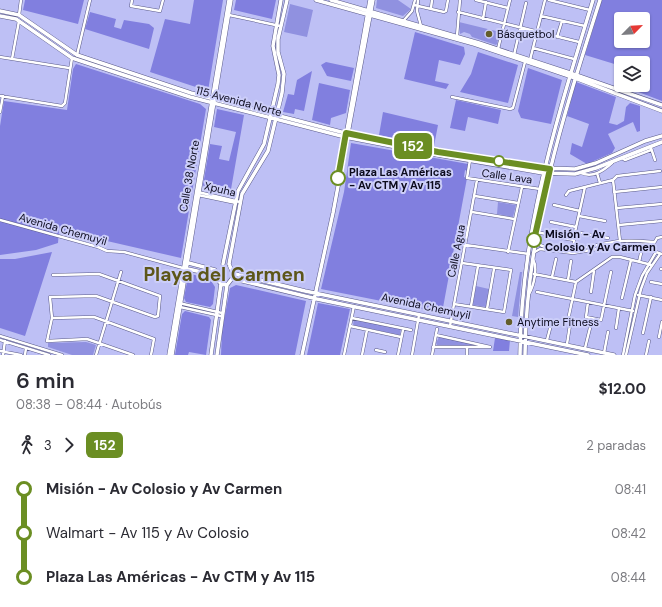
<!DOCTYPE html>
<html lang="es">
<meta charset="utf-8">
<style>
body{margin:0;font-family:"DM Sans",sans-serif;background:#f2f2f3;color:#2b2b33;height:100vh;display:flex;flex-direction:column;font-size:15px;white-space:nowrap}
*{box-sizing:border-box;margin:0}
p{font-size:13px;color:#7c7c81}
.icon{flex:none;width:22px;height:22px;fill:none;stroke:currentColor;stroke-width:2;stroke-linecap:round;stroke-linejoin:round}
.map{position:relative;height:355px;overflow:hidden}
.panel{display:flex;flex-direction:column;background:#fff;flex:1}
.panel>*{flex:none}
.badge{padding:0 8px;border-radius:6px;font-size:14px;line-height:26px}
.needle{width:26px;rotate:66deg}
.fabs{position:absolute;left:614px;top:12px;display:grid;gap:8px}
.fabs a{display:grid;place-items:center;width:36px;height:36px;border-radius:4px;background:#fff;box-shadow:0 1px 3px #0004;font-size:20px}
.map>.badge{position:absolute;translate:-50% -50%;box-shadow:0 0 0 2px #fff}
.legs{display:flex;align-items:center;gap:6px;height:44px;padding:0 16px;font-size:13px}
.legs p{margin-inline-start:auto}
.overview{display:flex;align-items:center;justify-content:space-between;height:68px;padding:0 16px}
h1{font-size:22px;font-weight:600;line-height:30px}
ul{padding:0 16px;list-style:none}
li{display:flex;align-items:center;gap:14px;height:44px;font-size:15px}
li i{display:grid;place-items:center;width:6px;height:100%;margin:0 5px;background:currentColor}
li i::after{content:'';width:10px;height:10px;margin:-5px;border:3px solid;border-radius:50%;background:#fff}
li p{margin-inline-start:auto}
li:first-child i{background:linear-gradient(#0000 50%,currentColor 0)}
li:last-child i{background:linear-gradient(currentColor 50%,#0000 0)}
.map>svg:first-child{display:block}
</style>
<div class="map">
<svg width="662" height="355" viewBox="0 0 662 355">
<rect width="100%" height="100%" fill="#bec0f5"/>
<path fill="#9091e0" d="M377,0H398L411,9L403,16L376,8Z
M290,4L313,10L307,37L284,32Z
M459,22L500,32L497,44L496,45L472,37L470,34L464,32L460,34Z
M498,202L516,205L513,217L497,214Z
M520,272H522L518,317L512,316Z
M476,286L489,289L486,307L473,305Z
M354,319L401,329L400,335L353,325Z
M439,337L489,347L437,345L436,343Z
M86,342L96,345L93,355H72L48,347V343Z"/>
<path fill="#817fdf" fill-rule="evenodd" d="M25,0H84L78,24L23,10Z
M194,0H223L208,91L150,72L165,19L190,24Z
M236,0H276L272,19L234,10Z
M602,0H662V101L620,85L621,81V85H643V63H621V66L585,55ZM621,19H643V41H621Z
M90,12L116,19L114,27L121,29L124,20L149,24L154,28L149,49L85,29Z
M415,32L464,47L465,54L460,65L439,60L435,81L449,84L446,89L404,79Z
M478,52L518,65L508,103L460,92L471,74Z
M326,62L354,68L351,81L327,76L321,65Z
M76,64L200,104L206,109L181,258L59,230L58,243L36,250L0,255V126L4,101L67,110L73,69Z
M528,68L562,80L551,124L521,118L518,111Z
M312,71L304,111L295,109L294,114L283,112L288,94L294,95L297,80Z
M576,82L616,97L609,123L617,125L624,121L626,107L630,103L640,106V131L637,132L633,122L608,134L615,148L612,153L587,164L570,154L572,143L582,147L589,124L567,116Z
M319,83L350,90L346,113L331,118L330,125L312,120Z
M456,100L501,110L498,124L468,117L465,131L450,128Z
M217,109L244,115L230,195L205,188L203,185L210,144L222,146L219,159L229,161L236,132L214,127Z
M383,112L438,125L434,146L379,135Z
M351,143L468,164L467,171L465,170L464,177L467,178L442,313L321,289L344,192Z
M52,252L25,336L0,328V259H15Z
M191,274L210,279L215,287L213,304L210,307L186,302L184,298L188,276Z
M236,285L306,301L295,355H221L222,331L230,288Z
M318,303L350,309L340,355H307Z
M185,311L209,317L211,320L206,355L189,352L188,355H175L182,314Z
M495,338L510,340L509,351H493Z"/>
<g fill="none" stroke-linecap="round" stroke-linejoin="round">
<g stroke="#5b5b8a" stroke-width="3.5">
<path id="minor" d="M132,0L131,6L160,11L163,0
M418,0L417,11L421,26
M476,0L508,8
M549,0L590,10
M414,5L444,12L446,11L448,0
M431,8L432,0
M458,12L579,42
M19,15L21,0
M229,15L280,26
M541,16L585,26
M483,19L486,2
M404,20L412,11L415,0
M457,36L460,0
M557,37L562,21
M533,48L574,59
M498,49L510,0
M77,55L90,0
M514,55L526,3
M0,57L69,68
M12,59L19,21
M530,60L545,0
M0,96L62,106L65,103L72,58
M452,97L510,109L513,108L525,62
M0,112L3,96
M651,148L655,160
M622,158L625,160L651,150
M470,160L467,178L540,189
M581,173C593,178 603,171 612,163
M597,173L600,183
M613,180L620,241
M198,192L240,202
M614,192L662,187
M198,195L236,203
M566,195L569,191L613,180L617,176L660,171
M475,196L518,203
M554,205L580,211
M617,208L662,204
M472,212L514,219
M579,216L605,221
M0,220L98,247L107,251L124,252L183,268
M551,222L576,227
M619,225L662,221
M536,232L552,235
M575,232L608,238
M557,237L574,240
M662,237L657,238L653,245L656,252L662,254
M535,242C560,259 593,244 620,241C631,240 643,241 654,242
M459,244L529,254
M573,251L575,232L585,187
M508,252L522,187
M533,253L540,249L573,253L627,244L653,245
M639,262L642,249
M661,269H662
M534,274L576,282L612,257H620L652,265
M53,275L99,274L160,296L158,316L155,317L96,296L50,297L52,318L47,341L87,339L133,355
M552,277L556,259
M568,280L571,261
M651,282L662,284
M537,292L633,311
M591,292L594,271
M529,294C534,285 538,268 533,259
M638,295L662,300
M622,298L631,260
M588,302L586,317L601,320L611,272
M179,303L222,313
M454,304L504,312L511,270L462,263
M471,306L478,266
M180,307L221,316
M487,309L494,269
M52,318L94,317L154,339L151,355
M352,318L411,330
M568,320L576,282
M350,326L401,337
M450,326L477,180
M616,328L619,308
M643,333L651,297
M436,335L490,347
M0,336L62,355
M659,337L662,322
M0,340L49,355
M547,340L552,321
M567,344L570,325
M433,347H490
M585,348L590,328
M376,350L385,352
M0,351L21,355
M604,353L608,332
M3,355L5,341
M25,355L26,348
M96,355L121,272
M344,355L354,306
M362,355L367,330
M398,355L403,330
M412,355L419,315
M432,355L437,329
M467,355V348
M623,355L635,295L642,276L656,252
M626,355L641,289L647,273L660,254
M646,355L649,341"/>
</g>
<g stroke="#5b5b8a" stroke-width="4.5">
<path id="major" d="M316,0L474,44L575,78L662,111
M331,0L479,43L576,75L662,105
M0,11L19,15L77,55L191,93L349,134L438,151L544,168L575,169L596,163L645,141L662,136
M0,16L16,19L72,58L190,97L345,137L438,155L543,173L575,174L596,168L662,142
M344,147L370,0
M185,262L215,270
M223,264L238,191L264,144L278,84L279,75L273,46L281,0
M229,264L242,194L268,151L282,93L284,74L278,52V39L287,0
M184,268L214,275
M235,274L305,291L614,355
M214,275L221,284L227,285L234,276L229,264
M234,279L317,299L588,355
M169,355L229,0
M172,355L231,0
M211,355L221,284
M217,355L227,285
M302,355L333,213L373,0
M520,355C521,229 557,119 593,0
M525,355C526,232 563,116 600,0"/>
</g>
<use href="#minor" stroke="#fff" stroke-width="2.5"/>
<use href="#major" stroke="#fff" stroke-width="3.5"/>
</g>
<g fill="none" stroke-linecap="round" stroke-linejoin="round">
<g stroke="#fff" stroke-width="9">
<path id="line-1" d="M338,178L346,133L438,152L550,169L534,240"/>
</g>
<use href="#line-1" stroke="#6b8e23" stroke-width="6"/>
</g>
<g fill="#635d2a" stroke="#cccef9" stroke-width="1.5">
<circle cx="489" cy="34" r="4"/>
<circle cx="509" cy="322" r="4"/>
</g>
<g fill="#fff" stroke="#6b8e23" stroke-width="2">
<circle cx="499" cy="161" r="5"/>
<circle cx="338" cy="178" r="7"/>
<circle cx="534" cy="240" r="7"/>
</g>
<g text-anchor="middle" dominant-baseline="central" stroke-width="4" stroke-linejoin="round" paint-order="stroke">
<g font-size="11" fill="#0c0b1d" stroke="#cccef9" text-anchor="start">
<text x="497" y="34">Básquetbol</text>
<text x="517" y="322">Anytime Fitness</text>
</g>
<g font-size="11" fill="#0c0b1d" stroke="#cccef9">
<text transform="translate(239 101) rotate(15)">115 Avenida Norte</text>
<text transform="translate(189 176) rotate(-80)">Calle 38 Norte</text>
<text transform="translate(507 176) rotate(8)">Calle Lava</text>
<text transform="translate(220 189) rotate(13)">Xpuha</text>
<text transform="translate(63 229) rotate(16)">Avenida Chemuyil</text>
<text transform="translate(456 251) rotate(-79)">Calle Agua</text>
<text transform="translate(426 306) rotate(12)">Avenida Chemuyil</text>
</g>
<g font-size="11" font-weight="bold" fill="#0c0b1d" stroke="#cccef9" text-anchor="start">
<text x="349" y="172">Plaza Las Américas<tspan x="349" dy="13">- Av CTM y Av 115</tspan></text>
<text x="545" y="234">Misión - Av<tspan x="545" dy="13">Colosio y Av Carmen</tspan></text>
</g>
<g font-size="19" font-weight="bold" fill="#5d5619" stroke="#cccef9">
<text x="224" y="274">Playa del Carmen</text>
</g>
</g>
</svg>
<div class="fabs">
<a><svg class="needle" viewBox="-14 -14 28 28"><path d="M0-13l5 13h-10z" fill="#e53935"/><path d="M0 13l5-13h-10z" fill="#7c7c81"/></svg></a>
<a><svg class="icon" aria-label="layers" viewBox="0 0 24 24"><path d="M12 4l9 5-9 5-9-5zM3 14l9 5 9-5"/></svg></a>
</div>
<b class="badge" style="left:413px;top:146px;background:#6b8e23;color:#fff">152</b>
</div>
<section class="panel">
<div class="overview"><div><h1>6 min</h1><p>08:38 – 08:44 · Autobús</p></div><b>$12.00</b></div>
<div class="legs"><svg class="icon" aria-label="walk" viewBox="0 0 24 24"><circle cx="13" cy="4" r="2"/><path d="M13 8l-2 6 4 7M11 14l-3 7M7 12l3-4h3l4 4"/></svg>3<svg class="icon" aria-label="forward" viewBox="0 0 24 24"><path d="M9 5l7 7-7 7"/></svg><b class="badge" style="background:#6b8e23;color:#fff">152</b><p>2 paradas</p></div>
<ul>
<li><i style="color:#6b8e23"></i><b>Misión - Av Colosio y Av Carmen</b><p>08:41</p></li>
<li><i style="color:#6b8e23"></i><span>Walmart - Av 115 y Av Colosio</span><p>08:42</p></li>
<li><i style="color:#6b8e23"></i><b>Plaza Las Américas - Av CTM y Av 115</b><p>08:44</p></li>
</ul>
</section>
